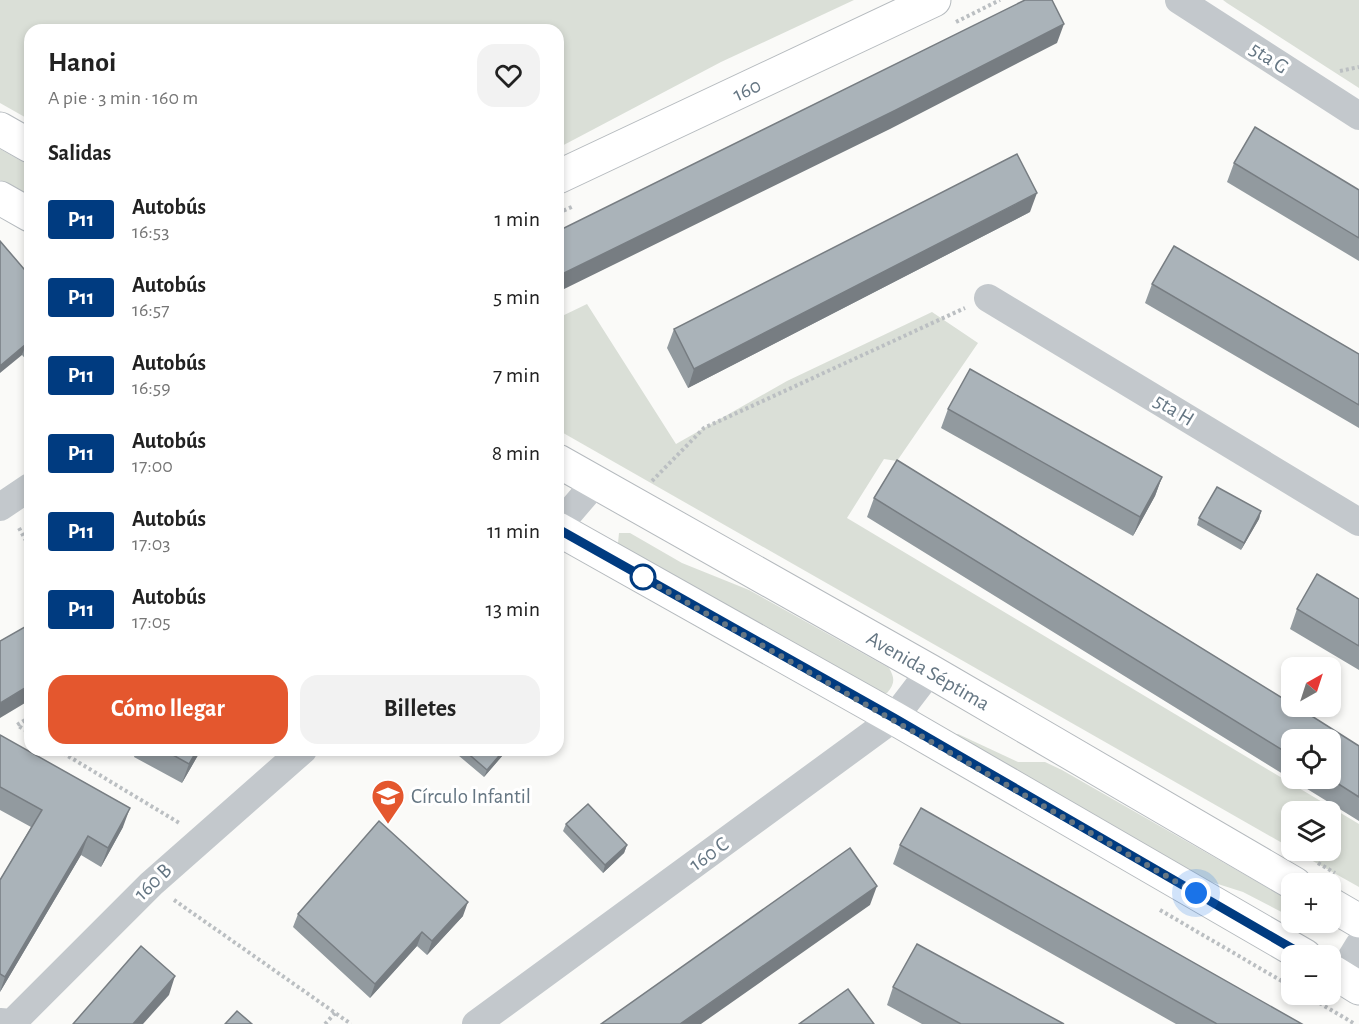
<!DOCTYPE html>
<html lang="es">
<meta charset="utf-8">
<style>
body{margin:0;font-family:"Alegreya Sans",sans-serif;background:#f2f2f2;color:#222;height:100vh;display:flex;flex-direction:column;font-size:22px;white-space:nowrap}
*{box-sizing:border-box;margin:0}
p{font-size:20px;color:#767676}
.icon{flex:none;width:33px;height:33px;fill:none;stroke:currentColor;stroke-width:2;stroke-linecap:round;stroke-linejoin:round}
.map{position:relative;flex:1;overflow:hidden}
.drawer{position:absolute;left:24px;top:24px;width:540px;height:732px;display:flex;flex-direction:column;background:#fff;border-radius:18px;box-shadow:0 3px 9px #0003}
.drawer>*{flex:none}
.badge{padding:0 12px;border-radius:4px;font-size:21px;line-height:39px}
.needle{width:39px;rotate:39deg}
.buttons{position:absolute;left:1281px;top:657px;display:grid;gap:12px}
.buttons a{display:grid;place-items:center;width:60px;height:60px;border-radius:12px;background:#fff;box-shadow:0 3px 9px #0003;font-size:30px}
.you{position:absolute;width:30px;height:30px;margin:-15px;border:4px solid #fff;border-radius:50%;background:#1a73e8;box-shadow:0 0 0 9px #1a73e833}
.map>.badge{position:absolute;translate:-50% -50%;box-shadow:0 0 0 3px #fff}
h2{padding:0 24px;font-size:22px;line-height:54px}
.round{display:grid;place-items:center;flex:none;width:63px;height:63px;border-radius:18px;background:#f2f2f2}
.head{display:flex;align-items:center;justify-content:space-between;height:102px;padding:0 24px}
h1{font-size:28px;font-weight:600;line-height:45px}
.primary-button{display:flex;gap:12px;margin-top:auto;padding:12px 24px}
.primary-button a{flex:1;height:69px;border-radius:18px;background:#e4572e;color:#fff;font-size:24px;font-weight:600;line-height:69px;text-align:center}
.primary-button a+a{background:#f2f2f2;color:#222}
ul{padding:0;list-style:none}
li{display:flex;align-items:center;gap:18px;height:78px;padding:0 24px}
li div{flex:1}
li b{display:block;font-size:22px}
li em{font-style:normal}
li .badge{min-width:66px;font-weight:700;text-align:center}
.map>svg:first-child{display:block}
</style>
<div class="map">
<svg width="1359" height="1024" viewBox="0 0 1359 1024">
<rect width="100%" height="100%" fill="#fafaf8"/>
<path fill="#dadfd7" d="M0,0H854L721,62L558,148V30H30V120L0,103Z
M1223,0H1359V88L1227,3Z
M0,149L30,166V198L0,180Z
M587,304L676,444L787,381L932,312L978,343L897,461L884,459L847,518L1359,824V887L1295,851L1330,850V812H1292L1291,848L558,430V318Z
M619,533H630L682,563L749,590L889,668C895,678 895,684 887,693L877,694L624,549L618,543Z
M958,734L1018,762H1045L1062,770L1291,901V917L1243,892L1199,878L954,735Z"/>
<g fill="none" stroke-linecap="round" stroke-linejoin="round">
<g stroke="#b5babe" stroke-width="35">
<path id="major" d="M0,129L30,146
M558,177L934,0
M0,198L30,215
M558,461L930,671L1295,884
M558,529L894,718L1305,956
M1330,904L1359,921
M1330,970L1359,988"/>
</g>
<path stroke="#bbbfc2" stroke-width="4" stroke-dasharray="3 3" stroke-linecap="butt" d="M956,22L1000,0
M1340,71L1359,67
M558,213L574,206
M652,481L704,428L965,308
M19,528L30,548
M30,717L17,725L30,733
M58,750L181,824
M1318,863L1335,873
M174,900L351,1024
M1160,910L1292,987
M1304,994L1355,1024
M325,1024L335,1013"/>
<path stroke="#c3c8cc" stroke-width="28" d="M1179,0L1359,116
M988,298L1359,522
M0,507L30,487
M558,526L595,483
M1340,976L1359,945
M0,1022L12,1023L151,884L303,750
M476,1024L894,718L930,671"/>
<use href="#major" stroke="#fff" stroke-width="33"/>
</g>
<path fill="#929a9f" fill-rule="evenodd" d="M1234,163L1359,190V261L1227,182Z
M1030,212L688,388L667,348L674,329Z
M30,276V364L22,355Z
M1152,284L1359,354V428L1145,303Z
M948,409L1162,477L1155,496L1133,536L941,428Z
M874,498L1359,746V821L867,517ZM1292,740L1330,778H1292Z
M1261,511L1259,519L1241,550L1197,525L1199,518Z
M1359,599V670L1290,629L1297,609Z
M0,735L123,827L101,867L81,855L0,992V880L31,827L0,810Z
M136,750H201L182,783L134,757Z
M452,750H505L503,755L484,777Z
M566,824L627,845L624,853L603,873L563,831Z
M900,845L1302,1024H1176L893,864Z
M298,914L463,916L427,955L417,946L370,998L293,927Z
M893,987L1064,1024H922L887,1005Z"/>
<path fill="#777d82" d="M1064,24L1057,43L890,129L558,292V276Z
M1037,193L1030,212L688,388L694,369Z
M26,344L22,355L0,373V366Z
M1162,477L1155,496L1133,536L1140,517Z
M1261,511L1259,519L1241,550L1244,543Z
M30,685V700L0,718V703Z
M197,750H201L182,783L189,764Z
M504,750H505L503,755L484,777L487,770Z
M130,808L123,827L101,867L108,848Z
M88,836L81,855L0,992L5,977Z
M627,845L624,853L603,873L605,865Z
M877,886L870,905L701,1024H680Z
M468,902L463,916L427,955L432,941Z
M422,932L417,946L370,998L375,984Z
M175,976L169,995L143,1024H133Z"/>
<path fill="#aab3b9" stroke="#777d82" stroke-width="1.5" d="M1025,0H1052L1064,24L896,110L558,276V231Z
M1255,127L1359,190V238L1234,163Z
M1017,154L1037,193L694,369L674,329Z
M0,241L30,276V349L26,344L0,366Z
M1174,246L1359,354V405L1152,284Z
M970,369L1162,477L1140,517L948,409Z
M897,460L1292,704V706H1296L1359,746V797L1329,778H1330V740H1292V756L874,498Z
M1217,487L1261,511L1244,543L1199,518Z
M1317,574L1359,599V646L1297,609Z
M30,624V685L0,703V641Z
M0,735L130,808L108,848L88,836L5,977L0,974V880L42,810L0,787Z
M164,750H197L189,764Z
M464,750H504L487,770Z
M588,804L627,845L605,865L566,824Z
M921,808L1302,1024H1217L900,845Z
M379,821L468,902L432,941L422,932L375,984L298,914Z
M850,848L877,886L680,1024H601Z
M917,944L1064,1024H961L893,987Z
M141,946L175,976L133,1024H73Z
M848,989L874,1024H799Z
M237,1011L252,1024H225Z"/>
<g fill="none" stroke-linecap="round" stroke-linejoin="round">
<g stroke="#fff" stroke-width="14">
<path id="line" d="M558,529L894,718L1305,956"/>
</g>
<use href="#line" stroke="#003b80" stroke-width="9"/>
<path stroke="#657683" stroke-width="6" stroke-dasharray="0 10.8" d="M643,577L637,574L1196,893"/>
</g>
<defs>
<g id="school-pin" transform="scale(1.725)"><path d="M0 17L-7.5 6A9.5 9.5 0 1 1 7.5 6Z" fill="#e4572e" stroke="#fff"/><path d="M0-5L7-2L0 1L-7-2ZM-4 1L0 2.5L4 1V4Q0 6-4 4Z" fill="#fff"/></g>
</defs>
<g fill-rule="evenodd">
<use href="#school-pin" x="388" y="796"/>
</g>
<circle fill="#fff" stroke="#003b80" stroke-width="3" cx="643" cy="577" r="12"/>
<g text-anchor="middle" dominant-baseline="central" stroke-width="6" stroke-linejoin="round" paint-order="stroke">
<g font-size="21" fill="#657683" stroke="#fff">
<text transform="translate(1269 58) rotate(33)">5ta G</text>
<text transform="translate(747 90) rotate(-25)">160</text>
<text transform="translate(1174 410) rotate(31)">5ta H</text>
<text transform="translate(928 671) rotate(30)">Avenida Séptima</text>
<text transform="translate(709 854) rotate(-36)">160 C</text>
<text transform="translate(153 882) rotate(-44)">160 B</text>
</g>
<g font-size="21" fill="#657683" stroke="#fff" text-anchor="start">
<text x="411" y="796">Círculo Infantil</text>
</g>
</g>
</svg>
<div class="buttons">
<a><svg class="needle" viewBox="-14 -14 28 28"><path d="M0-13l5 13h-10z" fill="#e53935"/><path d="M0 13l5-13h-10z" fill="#767676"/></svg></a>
<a><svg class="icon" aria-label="locate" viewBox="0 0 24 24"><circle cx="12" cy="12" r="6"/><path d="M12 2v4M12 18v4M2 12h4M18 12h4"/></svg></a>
<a><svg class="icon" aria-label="layers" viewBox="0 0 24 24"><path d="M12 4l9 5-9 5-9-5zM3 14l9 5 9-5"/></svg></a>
<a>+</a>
<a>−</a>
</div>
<div class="you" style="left:1196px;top:893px"></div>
<section class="drawer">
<div class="head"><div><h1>Hanoi</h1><p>A pie · 3 min · 160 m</p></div><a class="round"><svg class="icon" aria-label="heart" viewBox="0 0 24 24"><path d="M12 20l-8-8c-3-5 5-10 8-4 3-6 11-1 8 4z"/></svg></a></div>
<h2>Salidas</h2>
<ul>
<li><span class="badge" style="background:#003b80;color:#fff">P11</span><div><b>Autobús</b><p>16:53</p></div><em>1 min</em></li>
<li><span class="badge" style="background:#003b80;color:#fff">P11</span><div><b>Autobús</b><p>16:57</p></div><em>5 min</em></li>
<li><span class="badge" style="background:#003b80;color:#fff">P11</span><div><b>Autobús</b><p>16:59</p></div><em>7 min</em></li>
<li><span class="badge" style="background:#003b80;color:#fff">P11</span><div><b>Autobús</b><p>17:00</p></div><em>8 min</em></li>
<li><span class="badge" style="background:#003b80;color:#fff">P11</span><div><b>Autobús</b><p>17:03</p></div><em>11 min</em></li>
<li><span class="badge" style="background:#003b80;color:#fff">P11</span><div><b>Autobús</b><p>17:05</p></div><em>13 min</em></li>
</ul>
<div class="primary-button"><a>Cómo llegar</a><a>Billetes</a></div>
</section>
</div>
